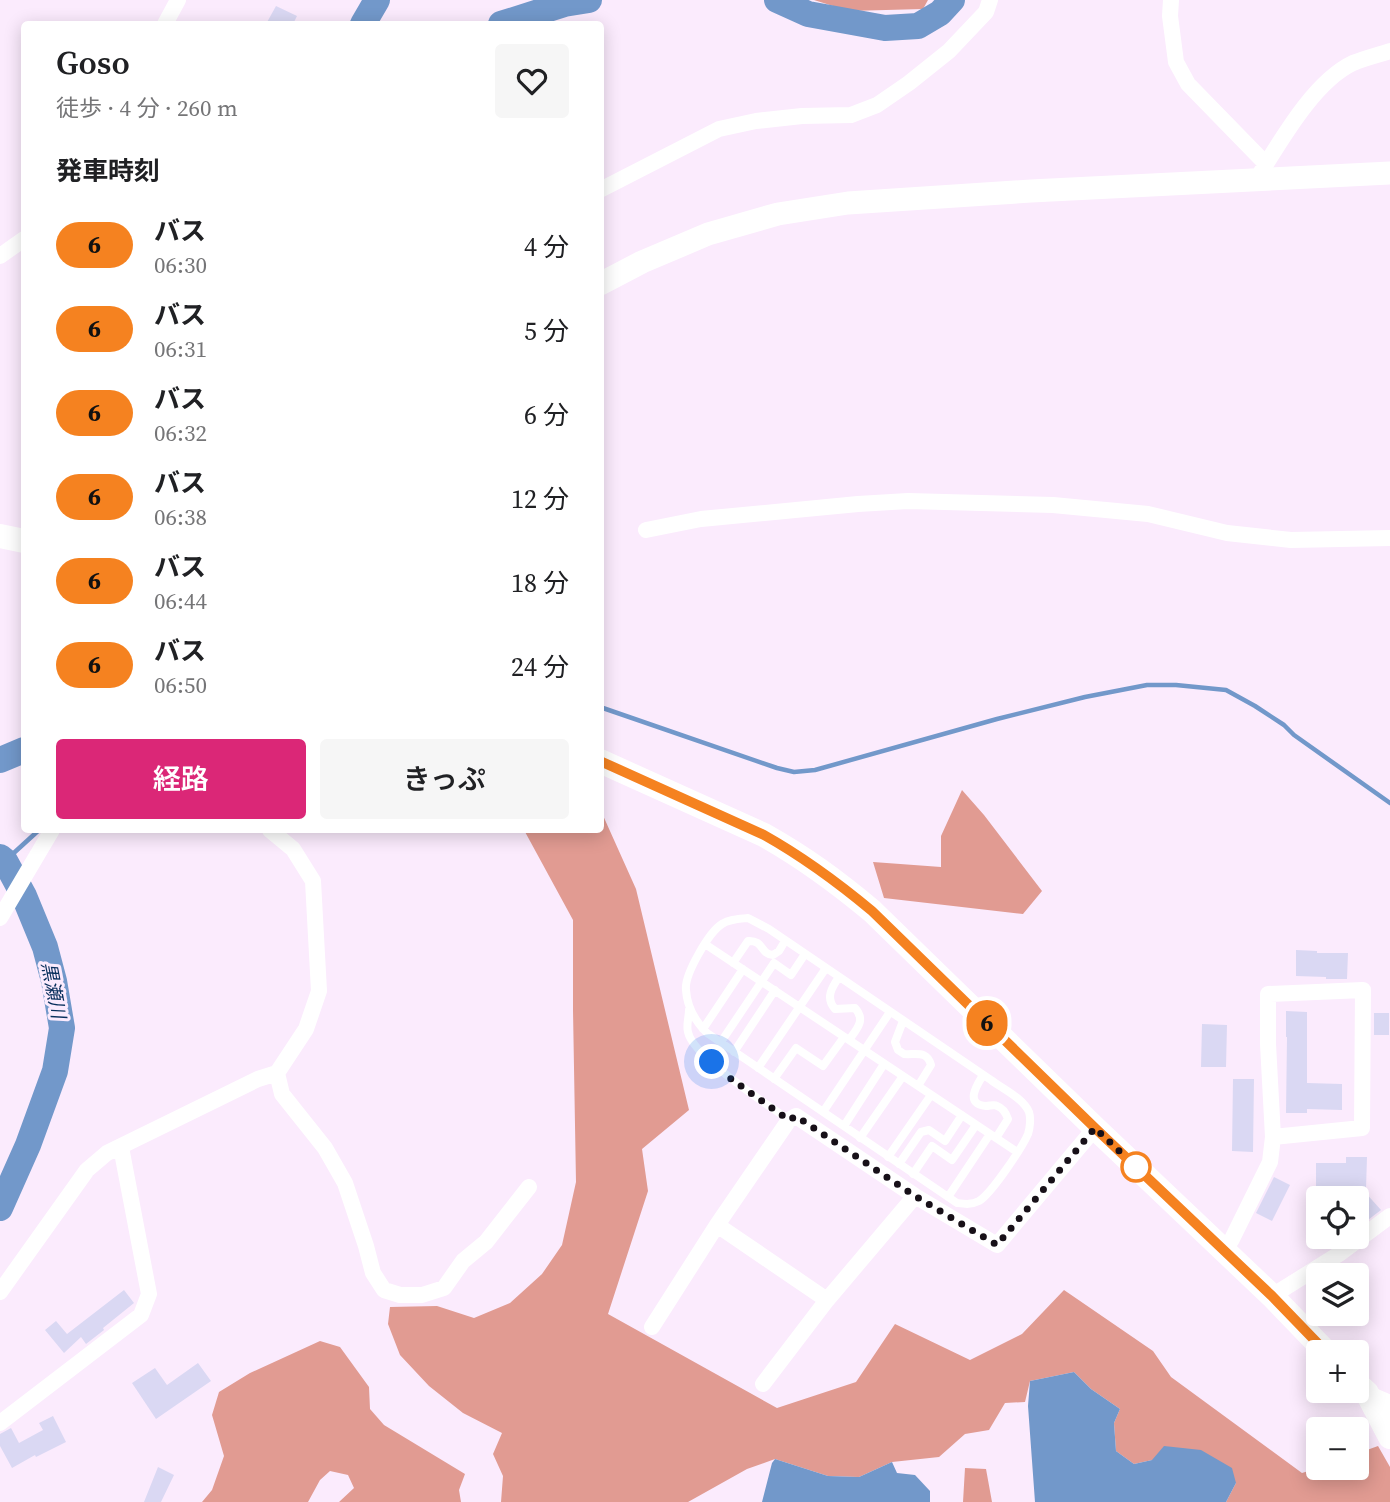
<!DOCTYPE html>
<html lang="ja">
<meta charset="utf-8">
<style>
body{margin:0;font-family:"Source Serif 4","Noto Sans JP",serif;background:#f6f6f6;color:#202124;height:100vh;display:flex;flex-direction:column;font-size:26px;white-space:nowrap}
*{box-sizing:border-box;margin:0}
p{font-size:23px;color:#757577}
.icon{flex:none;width:38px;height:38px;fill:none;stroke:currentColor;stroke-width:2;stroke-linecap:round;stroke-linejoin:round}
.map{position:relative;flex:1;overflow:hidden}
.drawer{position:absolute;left:21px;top:21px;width:583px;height:812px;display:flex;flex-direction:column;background:#fff;border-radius:7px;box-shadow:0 4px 18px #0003}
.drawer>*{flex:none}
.badge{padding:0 14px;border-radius:23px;font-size:24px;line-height:46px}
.buttons{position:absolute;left:1306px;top:1186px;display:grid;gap:14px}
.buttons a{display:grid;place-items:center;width:63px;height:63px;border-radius:7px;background:#fff;box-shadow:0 4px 18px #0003;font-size:35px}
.you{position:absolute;width:35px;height:35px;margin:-18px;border:5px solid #fff;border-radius:50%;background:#1a73e8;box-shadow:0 0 0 10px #1a73e833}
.map>.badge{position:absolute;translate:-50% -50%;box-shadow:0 0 0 4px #fff}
h2{padding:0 35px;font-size:26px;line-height:63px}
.round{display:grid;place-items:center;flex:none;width:74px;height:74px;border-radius:7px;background:#f6f6f6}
.headline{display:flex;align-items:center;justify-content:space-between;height:119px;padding:0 35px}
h1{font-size:33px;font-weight:600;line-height:52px}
.action{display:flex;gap:14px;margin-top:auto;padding:14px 35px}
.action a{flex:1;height:80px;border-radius:7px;background:#db2777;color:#fff;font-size:28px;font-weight:600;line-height:80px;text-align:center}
.action a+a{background:#f6f6f6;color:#202124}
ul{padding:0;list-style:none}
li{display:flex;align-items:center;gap:21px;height:84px;padding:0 35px}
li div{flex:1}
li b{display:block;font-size:26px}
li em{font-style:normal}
li .badge{min-width:77px;font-weight:700;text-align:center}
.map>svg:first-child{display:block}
</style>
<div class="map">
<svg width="1390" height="1502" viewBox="0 0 1390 1502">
<rect width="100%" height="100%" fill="#fbebfd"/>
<path fill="#e19b92" d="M814,0H928L923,9L849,11Z
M962,790L984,815L1042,891L1023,914L884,898L873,862L941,867V836Z
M601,811L636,889L689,1110L642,1149L648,1191L608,1314L777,1408L856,1382L895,1324L970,1360L1022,1334L1064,1290L1153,1351L1171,1377L1302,1473L1318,1468H1356V1454L1378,1446L1390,1467V1502H1226L1236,1483L1152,1460L1134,1464L1116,1451L1114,1423L1120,1409L1091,1389L1074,1372L1030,1381L1025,1402L1005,1403L989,1430L965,1434L939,1457L892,1462L859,1477L828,1476L775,1459L747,1469L688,1502H501L503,1476L493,1454L502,1433L463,1413L429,1386L400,1355L388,1324L390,1307L437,1306L474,1318L510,1303L542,1274L562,1245L576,1182L573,1010V920L524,830H600Z
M320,1341L340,1347L369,1387L370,1409L384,1425L465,1474L459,1490L461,1502H339L354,1488L348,1475L330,1471L320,1480L308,1502H202L212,1490L224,1456L212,1415L219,1392L250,1373Z
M965,1468L986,1469L992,1502H963Z"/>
<path fill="#7298ca" d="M1074,1372L1091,1389L1120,1409L1114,1423L1116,1451L1134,1464L1152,1460L1164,1446L1201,1450L1232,1468L1236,1483L1226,1502H1035L1028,1406L1030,1381Z
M775,1459L828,1476L859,1477L892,1462L897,1473L915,1475L930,1491V1502H762L772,1463Z"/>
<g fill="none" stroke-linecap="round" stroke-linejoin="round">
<path stroke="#7298ca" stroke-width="4.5" d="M600,707L777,768L794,772L815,770L997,719L1085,697L1147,685H1176L1226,690L1255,706L1284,725L1294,735L1390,803
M5,861L39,830"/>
<path stroke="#7298ca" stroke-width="26" d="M777,0L808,14L885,28L918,26L940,13L952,0
M363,24L377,0
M501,24L564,4L589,0
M0,760L24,750
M0,857L5,861L24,896L45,947L54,981L62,1028L55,1071L28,1145L0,1208"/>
</g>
<path fill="#dad8f3" d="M276,6L297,16L293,24H266Z
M1296,950L1317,951V953H1348L1347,979H1326V977L1296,976Z
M1286,1011L1307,1012V1083L1342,1084V1110L1307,1109V1113H1286L1287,1037H1286Z
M1374,1013H1389V1035H1374Z
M1202,1024L1227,1025L1226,1067H1201Z
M1233,1079H1254L1253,1152L1232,1151Z
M1346,1157H1367L1366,1189H1316V1163H1346Z
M1274,1177L1290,1185L1272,1221L1256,1213Z
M1364,1191L1381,1210L1364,1223L1356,1214V1198Z
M124,1290L134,1303L103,1328L104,1330L86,1344L81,1337L64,1353L45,1330L56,1321L67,1334Z
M198,1363L211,1381L156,1419L132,1383L155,1368L167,1385Z
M53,1416L66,1442L36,1457L35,1455L12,1468L0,1446V1434L11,1428L19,1443L43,1430L39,1423Z
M158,1467L174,1475L161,1502H144Z"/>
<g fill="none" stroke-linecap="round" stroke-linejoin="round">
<path stroke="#fff" stroke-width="8" d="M748,918L769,929L991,1080C1003,1089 1023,1098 1029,1112C1031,1118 1030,1128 1028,1134C1022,1148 991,1194 979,1201C971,1205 965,1204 957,1203L707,1033C695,1021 687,1007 686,990C684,975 709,932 722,924C730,919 738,919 748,918Z
M705,944L1017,1152
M733,963L748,941C764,940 760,954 773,955L779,951L785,941
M839,977C832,987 825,998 835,1009L855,1008C866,1020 857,1029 849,1040
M689,1010C689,1017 686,1026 688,1032C693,1057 767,1104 789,1120
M903,1021L895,1042L898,1050L904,1054C916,1055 927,1050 931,1065L918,1086
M703,1029L743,969
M721,1042L774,963L791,975L805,954
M734,1052L775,990
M758,1068L826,968
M983,1075C977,1085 964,1104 986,1106C990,1106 994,1104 997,1106C1003,1108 1006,1113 1008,1119L996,1138
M774,1079L796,1048L823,1066L844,1037
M823,1112L890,1012
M844,1126L884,1064
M860,1138L903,1076
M888,1157L931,1095
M899,1164L921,1132L929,1130L945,1141L962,1115
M913,1174L932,1146L952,1160L976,1125
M948,1197L990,1134"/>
<path stroke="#fff" stroke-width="16" d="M1171,0L1170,16L1176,62L1188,84L1266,164
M165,24L178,0
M1261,172C1283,137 1315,81 1353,63C1365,58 1378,55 1390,51
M600,190L719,129L756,121L802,116L851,115L877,105L909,83L949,51L986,12L990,0
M0,256L24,239
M646,530L701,519L858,504L908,501L1053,505L1148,514L1227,533L1291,540L1390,538
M0,918L52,830
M1363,990L1362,1128L1273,1137L1268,1044V994Z
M277,1073L282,1094L325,1148L345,1183L366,1246L373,1273L384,1290L400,1295H422L444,1288L463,1261L486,1242L529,1187
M717,1225L827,1300
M1224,1251L1232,1239L1270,1162L1273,1137
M0,1292L87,1170L107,1153L258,1079L277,1073L306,1029L319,991L313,881L293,849L270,830
M1272,1296L1339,1254L1390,1216
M652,1327L717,1225L789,1120L796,1116L915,1196L997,1245L1095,1128
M763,1384L827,1300L915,1196
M1367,1393L1390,1403
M0,1423L141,1315L149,1294L121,1147"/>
<path stroke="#fff" stroke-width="23" d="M600,284L642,262L708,234L778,214L848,203L1031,191L1390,173"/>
<path stroke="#fff" stroke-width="24" d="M0,536L24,541
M600,761L764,835C805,858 836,881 872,911L1095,1128L1272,1296L1327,1353
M1356,1383L1367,1393L1390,1437"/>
</g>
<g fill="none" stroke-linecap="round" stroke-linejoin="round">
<g stroke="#fff" stroke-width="16">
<path id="line" d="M600,761L764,835C805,858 836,881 872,911L1095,1128L1272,1296L1327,1353"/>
</g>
<use href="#line" stroke="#f58220" stroke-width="10"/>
<path stroke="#171018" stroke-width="7" stroke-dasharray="0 12.6" d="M712,1062L731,1079L789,1120L796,1116L915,1196L997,1245L1095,1128L1136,1167"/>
</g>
<circle fill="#fff" stroke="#f58220" stroke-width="3.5" cx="1136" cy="1167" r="14"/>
<g text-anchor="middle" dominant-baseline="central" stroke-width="6" stroke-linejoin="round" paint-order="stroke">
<g font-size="19" font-style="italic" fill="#082f5c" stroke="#fbebfd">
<text transform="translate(54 990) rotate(79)">黒瀬川</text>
</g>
</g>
</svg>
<div class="buttons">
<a><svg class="icon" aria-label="locate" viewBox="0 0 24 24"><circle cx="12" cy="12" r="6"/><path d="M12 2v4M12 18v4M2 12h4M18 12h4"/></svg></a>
<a><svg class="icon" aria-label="layers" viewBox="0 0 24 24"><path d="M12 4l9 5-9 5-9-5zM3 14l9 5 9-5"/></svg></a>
<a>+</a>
<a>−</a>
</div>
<div class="you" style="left:712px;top:1062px"></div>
<b class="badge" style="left:987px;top:1023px;background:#f58220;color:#111">6</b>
<section class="drawer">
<div class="headline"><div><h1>Goso</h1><p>徒歩 · 4 分 · 260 m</p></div><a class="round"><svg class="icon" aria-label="heart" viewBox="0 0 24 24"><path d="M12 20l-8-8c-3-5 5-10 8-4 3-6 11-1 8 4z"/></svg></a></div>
<h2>発車時刻</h2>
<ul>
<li><span class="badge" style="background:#f58220;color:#111">6</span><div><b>バス</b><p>06:30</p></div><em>4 分</em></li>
<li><span class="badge" style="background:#f58220;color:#111">6</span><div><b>バス</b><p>06:31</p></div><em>5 分</em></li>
<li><span class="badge" style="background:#f58220;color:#111">6</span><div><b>バス</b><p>06:32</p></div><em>6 分</em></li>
<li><span class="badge" style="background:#f58220;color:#111">6</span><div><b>バス</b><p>06:38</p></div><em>12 分</em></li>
<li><span class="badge" style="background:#f58220;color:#111">6</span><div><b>バス</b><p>06:44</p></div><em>18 分</em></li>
<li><span class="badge" style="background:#f58220;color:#111">6</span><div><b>バス</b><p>06:50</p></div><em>24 分</em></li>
</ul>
<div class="action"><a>経路</a><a>きっぷ</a></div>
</section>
</div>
